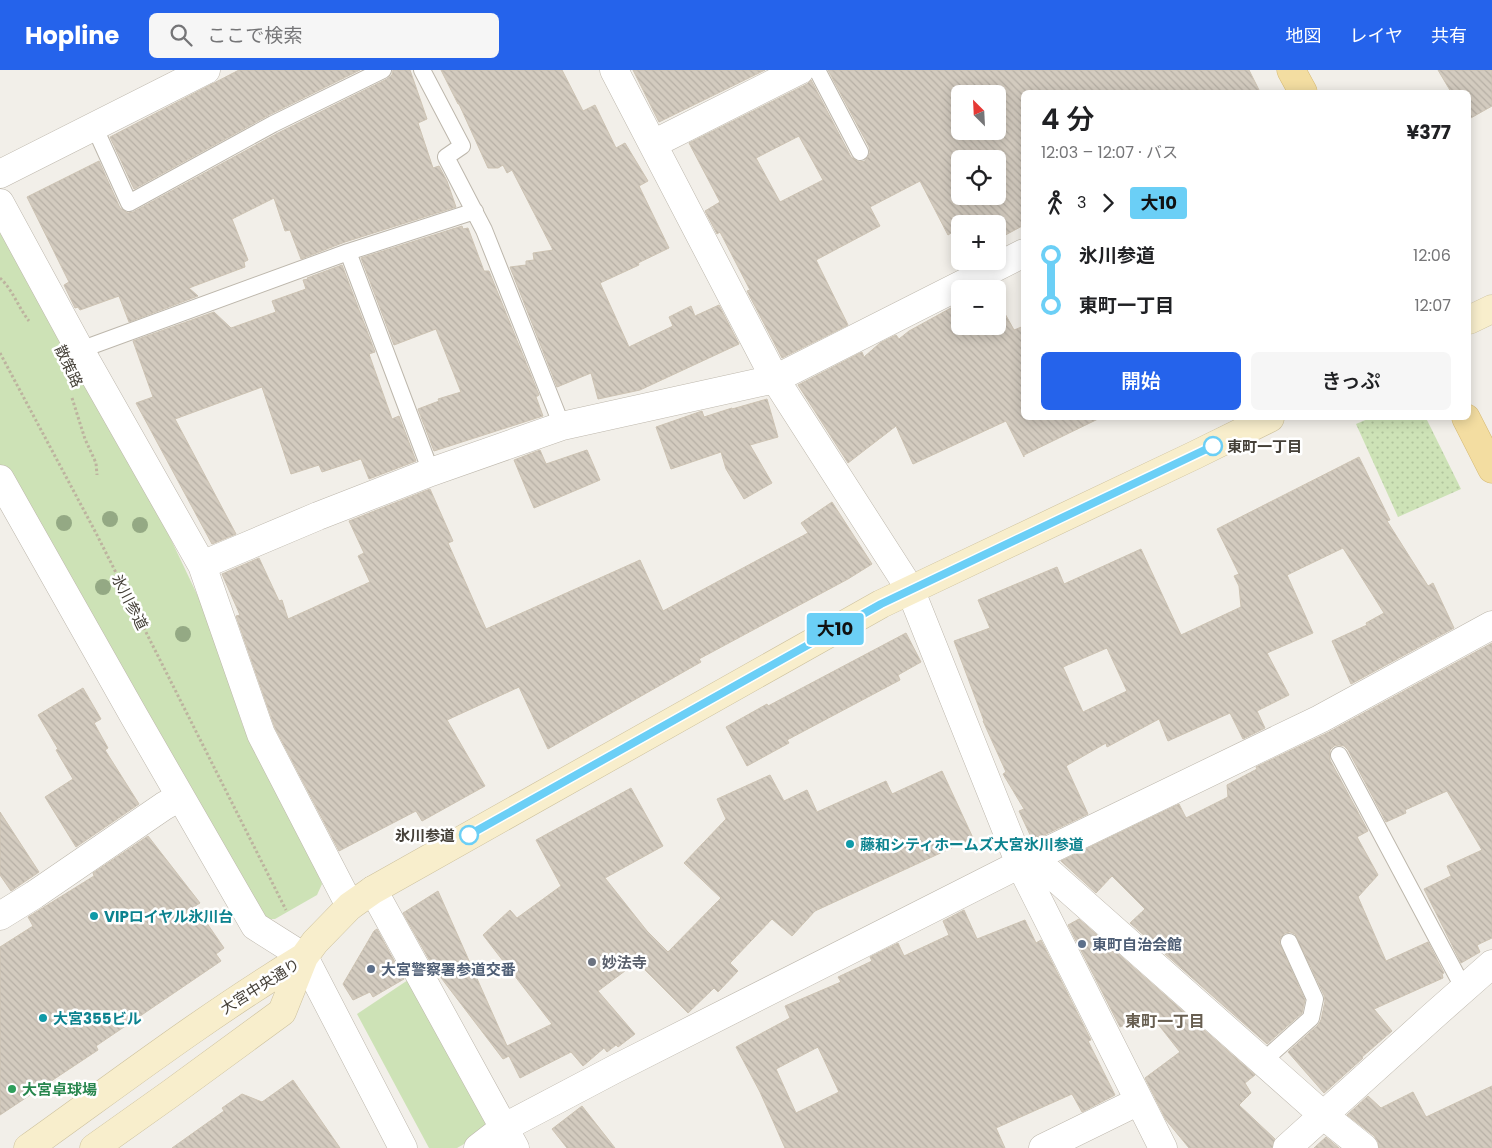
<!DOCTYPE html>
<html lang="ja">
<meta charset="utf-8">
<style>
body{margin:0;font-family:Poppins,"Noto Sans JP",sans-serif;background:#f6f6f6;color:#202124;height:100vh;display:flex;flex-direction:column;font-size:19px;white-space:nowrap}
*{box-sizing:border-box;margin:0}
p{font-size:16px;color:#757577}
.icon{flex:none;width:28px;height:28px;fill:none;stroke:currentColor;stroke-width:2;stroke-linecap:round;stroke-linejoin:round}
.map{position:relative;flex:1;overflow:hidden}
.side{position:absolute;left:1021px;top:20px;width:450px;height:330px;display:flex;flex-direction:column;background:#fff;border-radius:8px;box-shadow:0 2px 12px #0003}
.side>*{flex:none}
.badge{padding:0 10px;border-radius:4px;font-size:18px;line-height:32px}
.needle{width:32px;rotate:336deg}
.buttons{position:absolute;left:951px;top:15px;display:grid;gap:10px}
.buttons a{display:grid;place-items:center;width:55px;height:55px;border-radius:8px;background:#fff;box-shadow:0 2px 12px #0003;font-size:25px}
.map>.badge{position:absolute;translate:-50% -50%;box-shadow:0 0 0 2px #fff}
.legs{display:flex;align-items:center;gap:8px;height:55px;padding:0 20px;font-size:16px}
.legs p{margin-inline-start:auto}
.headline{display:flex;align-items:center;justify-content:space-between;height:85px;padding:0 20px}
h1{font-size:28px;font-weight:600;line-height:38px}
.button{display:flex;gap:10px;margin-top:auto;padding:10px 20px}
.button a{flex:1;height:58px;border-radius:8px;background:#2563eb;color:#fff;font-size:20px;font-weight:600;line-height:58px;text-align:center}
.button a+a{background:#f6f6f6;color:#202124}
ul{padding:0 20px;list-style:none}
li{display:flex;align-items:center;gap:18px;height:50px;font-size:19px}
li i{display:grid;place-items:center;width:8px;height:100%;margin:0 6px;background:currentColor}
li i::after{content:'';width:12px;height:12px;margin:-6px;border:4px solid;border-radius:50%;background:#fff}
li p{margin-inline-start:auto}
li:first-child i{background:linear-gradient(#0000 50%,currentColor 0)}
li:last-child i{background:linear-gradient(currentColor 50%,#0000 0)}
header{display:flex;align-items:center;gap:30px;box-sizing:border-box;height:70px;padding:0 25px;background:#2563eb;color:#fff}
header strong{font-size:24px}
nav{display:flex;gap:28px;margin-inline-start:auto;font-size:18px}
.search{width:350px;height:45px;background:#f6f6f6;display:flex;align-items:center;gap:12px;box-sizing:border-box;padding:0 18px;border-radius:8px;color:#757577;font-size:19px}
.map>svg:first-child{display:block}
</style>
<header>
<strong>Hopline</strong>
<div class="search"><svg class="icon" aria-label="search" viewBox="0 0 24 24"><circle cx="10" cy="10" r="6"/><path d="M15 15l6 6"/></svg>ここで検索</div>
<nav><a>地図</a><a>レイヤ</a><a>共有</a></nav>
</header>
<div class="map">
<svg width="1492" height="1078" viewBox="0 0 1492 1078">
<defs>
<pattern id="garden-dots" width="8" height="8" patternUnits="userSpaceOnUse" patternTransform="scale(1.25)"><rect width="8" height="8" fill="#cde2b6"/><path d="M2 2h.1M6 6h.1" fill="none" stroke="#b1c39d" stroke-width="1.8" stroke-linecap="round"/></pattern>
<pattern id="building-back-hatch" width="6" height="6" patternUnits="userSpaceOnUse" patternTransform="scale(1.25)"><rect width="6" height="6" fill="#d3cbbf"/><path d="M-1 5l2 2M0 0l6 6M5-1l2 2" fill="none" stroke="#b6afa5"/></pattern>
</defs>
<rect width="100%" height="100%" fill="#f2efe9"/>
<path fill="#cde2b6" d="M0,162L166,459L204,539L243,656L319,806L322,814L317,825L275,849H269L258,844L0,400Z
M411,908L491,1059L457,1078H429L357,944Z"/>
<path fill="url(#garden-dots)" d="M1370,348H1426L1461,419L1398,447L1356,354Z"/>
<path fill="url(#building-back-hatch)" stroke="#cdc3b3" fill-rule="evenodd" d="M239,0H360L269,45L134,119L110,67Z
M393,0H410L427,49L418,53L433,98L439,96L447,111L456,137L345,172L301,189L290,160L285,161L274,128L232,149L248,190L244,192L245,197L189,218L198,226L129,252L119,226L80,240L78,237L75,238L64,215L69,212L27,127L99,91L120,138L128,143L133,142L278,63L387,9L392,5Z
M441,0H562L583,41L595,35L616,78L625,73L648,111L639,116L669,178L638,193L639,195L600,213L629,277L673,256L669,247L691,236L695,246L719,235L739,274L640,320L598,329L591,303L557,317L510,197L526,195V191L534,190L533,183L553,180L512,100L507,103L503,95L498,98H488L459,34H458Z
M633,0H765L659,52Z
M828,0H1249L1260,22H1024V155L998,169V154H960V168L956,160L948,165L920,111L870,137L880,156L816,190L848,255L782,288L747,221L750,220L720,162L717,164L705,141L720,132L689,73L807,14L811,10L851,87L859,92L865,91L870,83L869,77ZM960,24H998V61H960ZM799,66L823,110L780,132L756,88ZM960,89H998V126H960Z
M1438,0H1492V36L1469,49V22H1451Z
M462,156L463,159L468,158L484,201H489L539,325L536,327L543,346L434,381L418,339L439,331L438,329L461,322L436,259L394,275L361,188Z
M342,195L375,282L369,284L392,349L399,346L416,391L369,409L361,389L322,402L319,395L291,404L262,317L175,349L236,464L212,474L136,333L153,327L133,271L214,242L231,258L276,242L272,231L306,219L303,210L308,209L307,208Z
M998,231L1014,260L1024,256V348H1100L1024,385V387L1006,351L913,394L896,356L848,393L798,315L862,282L864,287L880,273L896,265L899,269L909,261L960,233V256H998Z
M767,329L778,367L750,375L772,413L744,429L726,399L721,382L671,399L656,357L702,341L704,347L732,338V339Z
M540,380L546,394L587,380L600,410L534,438L514,390Z
M1359,387L1390,450L1387,451L1428,516L1433,513L1454,558L1351,614L1332,571L1367,555L1366,553L1384,543L1343,478L1287,505L1313,563L1267,583L1289,625L1257,641L1265,658L1243,669L1230,643L1168,671L1159,649L1107,677L1106,673L1066,696L1088,744L1038,768L1036,767L1032,769L1019,741L1024,739L1003,704L1006,702L983,651H984L954,571L990,558L978,530L1057,497L1064,514L1141,479L1181,565L1241,537L1239,516L1234,506L1239,504L1217,459ZM1107,578L1127,621L1083,642L1063,597Z
M430,419L453,471L448,473L486,559L640,490L663,541L808,463L801,453L832,432L872,494L848,509L699,589L701,592L548,679L519,617L447,650L485,716L422,751L416,741L339,781L275,658L236,546L240,545L222,504L259,488L279,531L282,530L288,549L370,512L358,486L364,483L349,451Z
M906,563L921,592L898,605L900,610L787,670L789,673L747,696L726,657L767,634L768,636Z
M1492,573V868L1477,875L1480,882L1461,893L1424,819L1451,806L1447,796L1482,780L1447,721L1405,740L1406,743L1386,752L1348,680L1344,676L1339,675L1334,676L1330,680V690L1368,761L1357,767L1378,805L1358,827L1386,891L1428,872L1444,903L1442,904L1443,908L1374,939L1392,961L1362,987L1363,988L1324,1023L1288,982L1318,955L1321,950L1325,931L1324,925L1295,864L1290,862L1285,863L1281,867L1279,872L1305,930L1302,943L1267,974L1130,853L1145,839L1112,806L1096,823L1061,791L1179,734L1186,748L1228,727L1227,715L1257,699L1256,697L1327,663Z
M83,618L101,649L94,653L108,678L105,680L139,734L76,777L45,727L73,709L56,680L58,679L38,645Z
M942,701L973,768L815,841L792,866L772,849L730,893L738,901L718,922L714,918L688,943L637,892L598,921L635,964L618,977L616,975L607,982L604,978L583,996L571,982L520,1008L509,986L503,989L442,909L431,893L403,843L438,821L507,976L552,954L483,865L510,840L517,848L561,816L536,770L631,718L663,776L605,808L647,861L668,882L721,828L684,793L726,749L717,729L770,705L784,731L807,720L817,742L886,711L892,724Z
M0,742L39,802L11,821L0,805Z
M148,766L200,833L195,836L224,878L216,884L221,891L96,976L98,980L0,1045V877L33,856L28,847L94,806L93,803Z
M964,840L977,869L1025,850L1036,873L1041,870L1091,970L1088,971L1115,1025L1082,1042L1072,1024L996,1058L1005,1078H785L760,1022L736,977L790,948L785,936L841,912L838,907L872,891L870,887L898,873L904,886L949,865L943,851ZM818,977L839,1022L796,1043L776,999Z
M1079,849L1255,1005L1245,1013L1251,1023L1239,1035L1275,1069L1272,1078H1189L1166,1050L1145,1008L1180,982L1150,944L1120,957L1068,855Z
M377,859L404,909L373,927L370,922L353,930L343,914L374,861Z
M293,1010L340,1078H172L224,1041L222,1038L242,1024L262,1032Z
M1492,1016V1078H1379L1378,1072L1374,1066L1347,1045L1368,1026L1381,1038L1413,1022L1426,1047Z
M582,1036L615,1078H567L552,1059Z
M1326,1067L1339,1078H1314Z"/>
<g fill="none" stroke-linecap="round" stroke-linejoin="round">
<g stroke="#bdb7ac" stroke-width="18">
<path id="lane" d="M422,0L462,76L446,87L484,160L562,356
M817,0L860,82
M94,56L129,133L273,54L383,0
M348,182L431,402
M80,280L348,182L475,141
M1339,685L1464,919
M1263,991L1311,948L1315,929L1289,872"/>
</g>
<g stroke="#bdb7ac" stroke-width="29">
<path id="street" d="M614,0L775,309L910,519L1020,794L1163,1078
M653,74L800,0
M0,104L206,0
M0,133L80,280L202,495L261,664L350,836
M0,409L134,646L255,856L304,887L403,1078
M202,495L318,446L431,402L562,356L775,309L1024,183
M1033,788L1323,1045L1364,1078
M373,820L515,1078
M0,846L34,825L164,736L180,727
M478,1078L505,1057L615,999L1020,794L1320,649L1492,555
M1043,1078L1139,1031
M1287,1078L1432,947L1492,894"/>
</g>
<g stroke="#cdc19d" stroke-width="29">
<path id="secondary" d="M1469,250L1492,239
M28,1078C119,1013 208,945 304,887
M94,1078L170,1024L282,942L304,887L315,872L350,836L373,820L881,534L1195,385L1270,348"/>
</g>
<g stroke="#d6ba73" stroke-width="29">
<path id="primary" d="M1291,0L1303,22
M1466,348L1492,399"/>
</g>
<path stroke="#bdb39f" stroke-width="3" stroke-dasharray="2.5 2.5" stroke-linecap="butt" d="M0,208C13,220 18,237 29,251
M0,283L96,463L286,840
M72,328L85,369L96,393L97,405"/>
<use href="#lane" stroke="#fff" stroke-width="16"/>
<use href="#street" stroke="#fff" stroke-width="28"/>
<use href="#secondary" stroke="#f8eecc" stroke-width="28"/>
<use href="#primary" stroke="#f3dda1" stroke-width="28"/>
</g>
<g fill="#94a984">
<circle cx="110" cy="449" r="8"/>
<circle cx="64" cy="453" r="8"/>
<circle cx="140" cy="455" r="8"/>
<circle cx="103" cy="517" r="8"/>
<circle cx="183" cy="564" r="8"/>
</g>
<g fill="none" stroke-linecap="round" stroke-linejoin="round">
<g stroke="#fff" stroke-width="11">
<path id="line-1" d="M469,765L881,534L1213,376"/>
</g>
<use href="#line-1" stroke="#6bcff6" stroke-width="8"/>
</g>
<g fill="#fff" stroke="#6bcff6" stroke-width="2.5">
<circle cx="1213" cy="376" r="9"/>
<circle cx="469" cy="765" r="9"/>
</g>
<g fill="#0f9aa8" stroke="#fff" stroke-width="2">
<circle cx="850" cy="774" r="5"/>
<circle cx="94" cy="846" r="5"/>
<circle cx="43" cy="948" r="5"/>
</g>
<g fill="#5c6f8a" stroke="#fff" stroke-width="2">
<circle cx="1082" cy="874" r="5"/>
<circle cx="371" cy="899" r="5"/>
</g>
<circle fill="#6b7280" stroke="#fff" stroke-width="2" cx="592" cy="892" r="5"/>
<circle fill="#2e9e5b" stroke="#fff" stroke-width="2" cx="12" cy="1019" r="5"/>
<g text-anchor="middle" dominant-baseline="central" stroke-width="5" stroke-linejoin="round" paint-order="stroke">
<g font-size="15" fill="#454038" stroke="#fff">
<text transform="translate(69 296) rotate(65)">散策路</text>
<text transform="translate(130 532) rotate(63)">氷川参道</text>
<text transform="translate(260 916) rotate(-32)">大宮中央通り</text>
</g>
<g font-size="15" font-weight="bold" fill="#454038" stroke="#fff" text-anchor="start">
<text x="1227" y="376">東町一丁目</text>
<text x="455" y="765" text-anchor="end">氷川参道</text>
</g>
<g font-size="15" font-weight="bold" fill="#0d838f" stroke="#fff" text-anchor="start">
<text x="860" y="774">藤和シティホームズ大宮氷川参道</text>
<text x="104" y="846">VIPロイヤル氷川台</text>
<text x="53" y="948">大宮355ビル</text>
</g>
<g font-size="15" font-weight="bold" fill="#4e5e75" stroke="#fff" text-anchor="start">
<text x="1092" y="874">東町自治会館</text>
<text x="381" y="899">大宮警察署参道交番</text>
</g>
<g font-size="15" font-weight="bold" fill="#5b616d" stroke="#fff" text-anchor="start">
<text x="602" y="892">妙法寺</text>
</g>
<g font-size="15" font-weight="bold" fill="#27864d" stroke="#fff" text-anchor="start">
<text x="22" y="1019">大宮卓球場</text>
</g>
<g font-size="16" font-weight="bold" fill="#675e50" stroke="#fff">
<text x="1165" y="951">東町一丁目</text>
</g>
</g>
</svg>
<div class="buttons">
<a><svg class="needle" viewBox="-14 -14 28 28"><path d="M0-13l5 13h-10z" fill="#e53935"/><path d="M0 13l5-13h-10z" fill="#757577"/></svg></a>
<a><svg class="icon" aria-label="locate" viewBox="0 0 24 24"><circle cx="12" cy="12" r="6"/><path d="M12 2v4M12 18v4M2 12h4M18 12h4"/></svg></a>
<a>+</a>
<a>−</a>
</div>
<b class="badge" style="left:835px;top:559px;background:#6bcff6;color:#111">大10</b>
<section class="side">
<div class="headline"><div><h1>4 分</h1><p>12:03 – 12:07 · バス</p></div><b>¥377</b></div>
<div class="legs"><svg class="icon" aria-label="walk" viewBox="0 0 24 24"><circle cx="13" cy="4" r="2"/><path d="M13 8l-2 6 4 7M11 14l-3 7M7 12l3-4h3l4 4"/></svg>3<svg class="icon" aria-label="forward" viewBox="0 0 24 24"><path d="M9 5l7 7-7 7"/></svg><b class="badge" style="background:#6bcff6;color:#111">大10</b></div>
<ul>
<li><i style="color:#6bcff6"></i><b>氷川参道</b><p>12:06</p></li>
<li><i style="color:#6bcff6"></i><b>東町一丁目</b><p>12:07</p></li>
</ul>
<div class="button"><a>開始</a><a>きっぷ</a></div>
</section>
</div>
